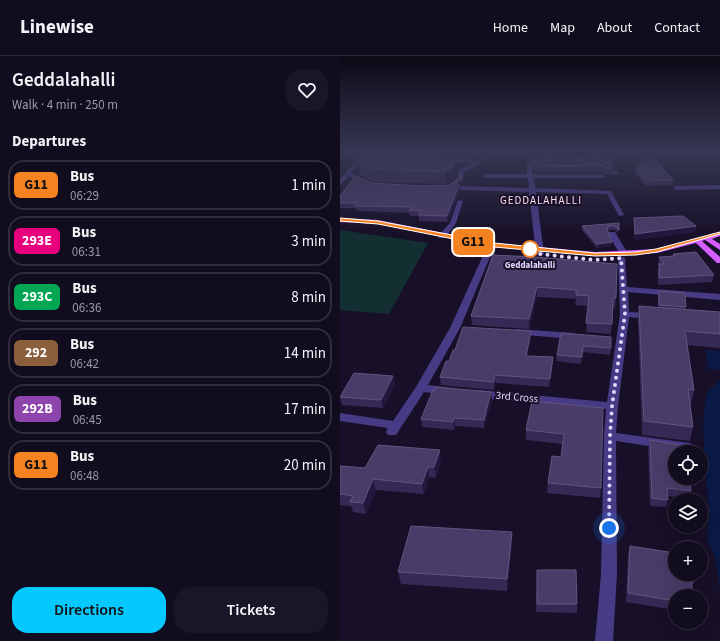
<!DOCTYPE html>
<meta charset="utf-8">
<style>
body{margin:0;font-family:"Source Sans 3",sans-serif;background:#1a1527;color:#f1f3f6;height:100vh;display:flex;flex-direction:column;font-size:15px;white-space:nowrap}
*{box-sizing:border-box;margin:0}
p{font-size:13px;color:#9c9ba4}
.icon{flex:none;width:22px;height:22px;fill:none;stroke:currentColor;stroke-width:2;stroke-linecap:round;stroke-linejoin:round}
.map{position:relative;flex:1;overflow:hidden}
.drawer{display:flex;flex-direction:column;background:#110c1e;width:340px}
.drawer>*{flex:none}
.badge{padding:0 8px;border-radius:6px;font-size:14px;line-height:26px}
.buttons{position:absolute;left:328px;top:389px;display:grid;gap:8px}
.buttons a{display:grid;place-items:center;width:40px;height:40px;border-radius:50%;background:#110c1e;box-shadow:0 4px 16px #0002,0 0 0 1px #302c3c;font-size:20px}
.you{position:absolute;width:20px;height:20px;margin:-10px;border:3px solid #fff;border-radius:50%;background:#1a73e8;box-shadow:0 0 0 6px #1a73e833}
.map>.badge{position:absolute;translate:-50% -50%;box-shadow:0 0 0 2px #fff}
h2{padding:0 12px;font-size:15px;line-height:36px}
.round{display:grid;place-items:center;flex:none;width:42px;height:42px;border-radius:16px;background:#1a1527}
.headline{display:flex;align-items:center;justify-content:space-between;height:68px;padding:0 12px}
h1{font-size:19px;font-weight:600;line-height:30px}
.button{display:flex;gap:8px;margin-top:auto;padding:8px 12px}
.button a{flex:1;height:46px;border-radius:16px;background:#04c8fe;color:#111;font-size:16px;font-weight:600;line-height:46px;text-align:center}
.button a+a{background:#1a1527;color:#f1f3f6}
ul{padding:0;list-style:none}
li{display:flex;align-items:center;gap:12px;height:50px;margin:0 8px 6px;padding:0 4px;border:2px solid #302c3c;border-radius:16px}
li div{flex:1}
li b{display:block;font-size:15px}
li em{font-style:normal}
li .badge{min-width:44px;font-weight:700;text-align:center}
header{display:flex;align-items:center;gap:24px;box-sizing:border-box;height:56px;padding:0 20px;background:#110c1e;border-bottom:1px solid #302c3c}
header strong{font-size:19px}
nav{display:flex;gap:22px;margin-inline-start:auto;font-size:14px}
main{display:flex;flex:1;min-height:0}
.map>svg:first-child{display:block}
</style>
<header>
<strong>Linewise</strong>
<nav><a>Home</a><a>Map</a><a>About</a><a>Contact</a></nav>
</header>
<main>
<section class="drawer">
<div class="headline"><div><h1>Geddalahalli</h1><p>Walk · 4 min · 250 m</p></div><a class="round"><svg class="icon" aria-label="heart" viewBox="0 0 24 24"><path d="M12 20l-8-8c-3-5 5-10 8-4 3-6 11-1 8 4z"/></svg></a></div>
<h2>Departures</h2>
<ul>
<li><span class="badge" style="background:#f58220;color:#111">G11</span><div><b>Bus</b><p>06:29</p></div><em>1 min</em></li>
<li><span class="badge" style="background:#e6007e;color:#fff">293E</span><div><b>Bus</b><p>06:31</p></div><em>3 min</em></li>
<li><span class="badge" style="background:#00a651;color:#fff">293C</span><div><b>Bus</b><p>06:36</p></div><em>8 min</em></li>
<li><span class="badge" style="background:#8b5e3c;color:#fff">292</span><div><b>Bus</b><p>06:42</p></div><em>14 min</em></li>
<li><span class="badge" style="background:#8e44ad;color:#fff">292B</span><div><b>Bus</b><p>06:45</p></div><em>17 min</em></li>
<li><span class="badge" style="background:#f58220;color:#111">G11</span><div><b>Bus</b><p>06:48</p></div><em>20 min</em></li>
</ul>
<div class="button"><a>Directions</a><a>Tickets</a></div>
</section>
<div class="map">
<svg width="380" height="585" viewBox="0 0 380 585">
<rect width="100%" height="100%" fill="#171028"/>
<path fill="#132f32" d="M0,174L88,187L49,258L0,254Z"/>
<path fill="#0b1946" d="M366,294L380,295V314L368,313Z
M380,325V535C376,500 352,356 370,333C373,330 377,327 380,325Z"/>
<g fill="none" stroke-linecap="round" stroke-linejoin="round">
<path stroke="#0b1946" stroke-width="7" d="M372,462L371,483L380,503"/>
<path fill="#473b86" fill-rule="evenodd" d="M207,96H214L192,109L193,118H262L265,120L262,122H194L195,132L271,135L284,159L279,160L267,138L196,136L204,198L200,200L196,198L189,136L121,134L118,132L121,130L189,132L188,122H146L143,120L146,118H187V107Z
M265,99L268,101L267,102L228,105L225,103L228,101Z
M18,102L34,101L37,103L34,105H22L11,117L29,126L24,127L9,120L0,129V123Z
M98,102L140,104L143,106L124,116L122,124L111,132L108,130L117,122L119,114L133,107L96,105V103Z
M260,110L278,116L279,117L276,119L258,113L257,112Z
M380,129V133L336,134L333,132L336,130Z
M118,144L123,145L116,167L105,182H99L98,180L110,167Z
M269,176H275L288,198L287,200H281L268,178Z
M151,187H157L158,189L153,194L120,272L88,329L111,332L113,335L111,338L107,339L84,336L56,379H48L46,376L48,372L0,365V357L53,365L76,331L110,272L146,193Z
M278,200H281L285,202L287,231L380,238V244L288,236L289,256L310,257L315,260L310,263L289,261L278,350L276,377L350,387L354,389L356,392L354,395L347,396L276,385L277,518L273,585H255L261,518L264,380L266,353L139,342L135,341L133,338L135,335L139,334L267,346L280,258Z
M177,273L233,277L238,280L233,283L174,278L172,276Z"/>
<path fill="#d55efe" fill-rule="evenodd" d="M0,162L38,164L154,187L255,196L317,193L380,176V180L372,183L380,188V194L365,184L362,185L380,201V207H377L356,187L317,197L255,200L154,191L38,168L0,166Z"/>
</g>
<path fill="#372956" d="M20,96H174L146,105L140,102L96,100L116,119V121L106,128L34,126L20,119L18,107L22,106L21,100Z
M236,102L252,106V102L261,103H272V119H266L262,116H194V103Z
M296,112L333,124L332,129L306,130L295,117Z
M123,125L122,129L119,130L120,135L108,166L79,165V160H70V157L17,155L16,152H0V140L32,127L83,130L111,129Z
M294,162L356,170L355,176L294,184Z
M279,167L278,178L275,174H269L268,176L272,186L271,190L257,192L242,174V170Z
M333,198L374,219L372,226L318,229V215L319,209L318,208L319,201L332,200Z
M153,199L276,242L275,252H273L271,278L246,276L248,250L235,249L236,243L197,241L189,273L132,269L131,260Z
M319,235L346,251L345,254L380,256V292L347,289L354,334L351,348H350L353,371L350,385L302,379L298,263L299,250L318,252V242Z
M221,277L271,292L270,299L242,296L241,308L216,305L217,299Z
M191,282L187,300L213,301L212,309L209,331L156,327L154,334L101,329L100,321L115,294Z
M55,328L43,352L2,349L0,341Z
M151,336L152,344L144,372L115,370L114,374L82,371L81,363Z
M263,352L261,432L260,442L207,437L208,427L221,401L222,388L186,384V374Z
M310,384L351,435L350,443L328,440V444L326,451L310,450L308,392Z
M101,404L96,422L89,421L84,438L36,434L26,458L13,456L11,450L0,449V410L25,412Z
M172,488L167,535L61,528L58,516Z
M290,490L357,518L354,528H352L335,540V554L286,546L288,498Z
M197,514L237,548V557L196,556Z"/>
<path fill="#22173c" d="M82,96H94L95,107Z
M146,96H174L146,105Z
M210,103V110H207V105Z
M115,106L116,119V121L106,128L105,116Z
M123,120V125L122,129L119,130L120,135L108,166L107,160L116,126Z
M356,170L355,176L294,184L295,178Z
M272,186L271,190L257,192V188Z
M197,231V241L189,273V263Z
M191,275V282L186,307V300Z
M155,319L156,327L154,334V326Z
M53,320L55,328L43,352L41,344Z
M151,336L152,344L144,372V364Z
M114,362L115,370L114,374L113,366Z
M100,394L101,404L96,422L94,411Z
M88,411L89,421L84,438L82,428Z
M33,423L36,434L26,458L23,447Z
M172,476V488L167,535V523Z"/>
<path fill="#493c68" stroke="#615480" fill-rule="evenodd" d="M21,96H84L115,106V109L105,116L32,113L18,107L22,106Z
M259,100L261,103H272V108L252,102Z
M199,101L236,102L272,112H267L263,110H194V103ZM210,103H236L241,106L236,110L208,109L207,105Z
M306,103L316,105L333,124L307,125L296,112Z
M15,120L32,127L83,130L111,129L123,120L122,123L116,126L119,129L107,160L79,159L81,155L69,154L72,151L15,150L17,147H0V140Z
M343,160L356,170L295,178L294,162Z
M279,167V174L275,170H269L267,173L272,186L257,188L242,170Z
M356,196L374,219L319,222V208H324L319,201L335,200L333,198Z
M153,199L195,201L277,208L276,242H273L272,268L246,267L249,240L236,239V234L197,231L189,263L131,260Z
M319,235L345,237L346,251L319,249Z
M299,250L380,256V278L345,275L354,334L348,333L353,371L304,365Z
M123,271L191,275L186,300L213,301L210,323L155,319L154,326L100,321L106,305H109L113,294H115Z
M221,277L271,281V292L243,290L242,301L217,299Z
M14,317L53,320L41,344L0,341Z
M96,331L151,336L144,364L114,362L113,366L81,363L93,334H95Z
M192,345L263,352L261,432L208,427L212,400L221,401L224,378L186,374Z
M310,384L346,390L347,396H335V422H350L351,435L327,432L328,444L312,442Z
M38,389L100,394L94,411H88L82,428L33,423L23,447L10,446L13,440L0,438V410L25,412Z
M71,470L172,476L167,523L58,516Z
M290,490L335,497V518H357V519H351L353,540H335V545L288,537Z
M197,514H236L237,548H197Z"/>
<linearGradient id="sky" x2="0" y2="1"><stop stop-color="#0d0916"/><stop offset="0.54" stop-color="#363753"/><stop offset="1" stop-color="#363753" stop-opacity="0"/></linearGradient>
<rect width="380" height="178" fill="url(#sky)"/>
<path fill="#f58220" stroke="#fff" d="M0,162L38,165L154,187L255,197L296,196L316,193L380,176V178L317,196L296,199L255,200L154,191L38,168L0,165Z"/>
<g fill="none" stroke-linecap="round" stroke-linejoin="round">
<path stroke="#e0d7ff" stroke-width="4" stroke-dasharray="0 7.2" d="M190,193L200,194V198L255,204L281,202L285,258L272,350L270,380L269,472"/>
</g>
<circle fill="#fff" stroke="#f58220" stroke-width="2" cx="190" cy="193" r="8"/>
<g text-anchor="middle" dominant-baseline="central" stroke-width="4" stroke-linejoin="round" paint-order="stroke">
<g font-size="9" font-weight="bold" fill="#e0d7ff" stroke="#171028">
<text x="190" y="209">Geddalahalli</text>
</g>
<g font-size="11" letter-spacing="1" fill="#ffd9ec" stroke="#171028">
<text x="201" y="144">GEDDALAHALLI</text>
</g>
<g font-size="11" fill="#e0d7ff" stroke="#171028">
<text transform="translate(177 341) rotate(5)">3rd Cross</text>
</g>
</g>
</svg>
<div class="buttons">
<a><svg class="icon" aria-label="locate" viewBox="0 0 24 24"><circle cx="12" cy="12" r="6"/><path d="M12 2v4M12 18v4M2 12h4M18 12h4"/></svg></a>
<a><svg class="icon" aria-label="layers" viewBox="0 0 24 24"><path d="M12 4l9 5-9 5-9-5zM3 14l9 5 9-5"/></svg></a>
<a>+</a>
<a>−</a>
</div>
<div class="you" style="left:269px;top:472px"></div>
<b class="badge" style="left:133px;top:186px;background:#f58220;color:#111">G11</b>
</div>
</main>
